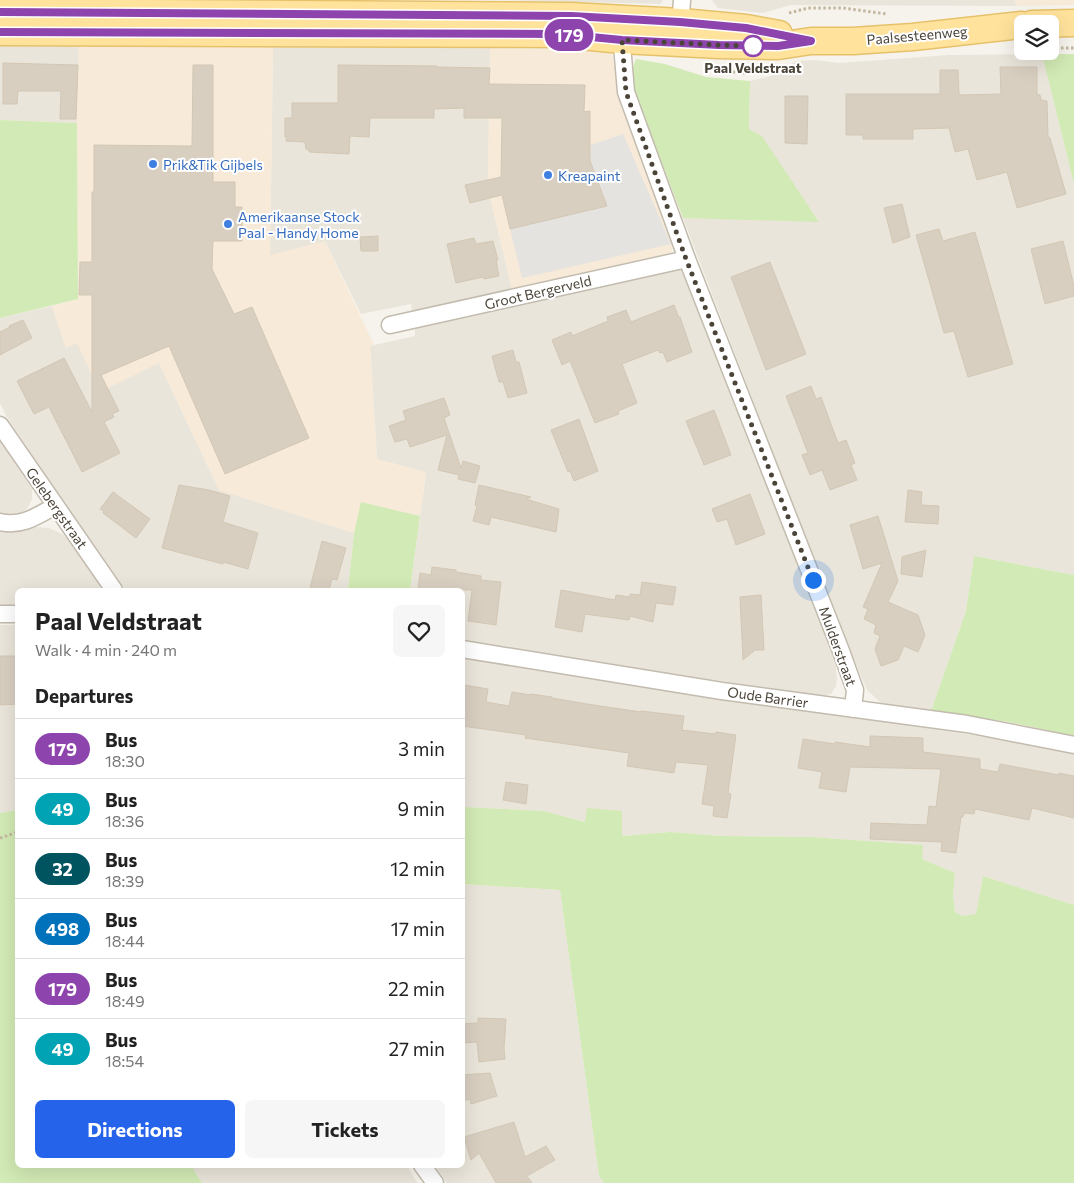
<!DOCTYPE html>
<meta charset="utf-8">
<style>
body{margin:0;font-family:Commissioner,sans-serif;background:#f6f6f6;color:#222;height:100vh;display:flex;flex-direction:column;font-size:19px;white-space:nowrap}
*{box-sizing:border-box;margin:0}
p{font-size:16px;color:#767676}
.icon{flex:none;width:28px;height:28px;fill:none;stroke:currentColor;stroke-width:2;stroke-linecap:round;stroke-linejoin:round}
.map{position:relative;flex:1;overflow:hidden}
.drawer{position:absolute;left:15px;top:588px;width:450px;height:580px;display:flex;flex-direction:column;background:#fff;border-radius:8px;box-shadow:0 5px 20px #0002}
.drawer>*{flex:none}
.badge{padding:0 10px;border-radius:16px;font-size:18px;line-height:32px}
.controls{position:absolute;left:1014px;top:15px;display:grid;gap:10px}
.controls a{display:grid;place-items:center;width:45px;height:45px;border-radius:8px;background:#fff;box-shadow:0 5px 20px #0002;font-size:25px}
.you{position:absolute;width:25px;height:25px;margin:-12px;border:4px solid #fff;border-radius:50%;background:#1a73e8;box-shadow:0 0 0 8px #1a73e833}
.map>.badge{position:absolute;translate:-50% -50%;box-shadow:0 0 0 2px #fff}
h2{padding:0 20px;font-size:19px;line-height:45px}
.round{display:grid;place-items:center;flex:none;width:52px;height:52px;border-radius:8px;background:#f6f6f6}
.overview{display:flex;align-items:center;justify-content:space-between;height:85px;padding:0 20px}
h1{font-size:24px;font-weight:700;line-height:38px}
.button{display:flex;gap:10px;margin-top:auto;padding:10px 20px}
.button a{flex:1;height:58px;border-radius:8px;background:#2563eb;color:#fff;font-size:20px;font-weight:700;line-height:58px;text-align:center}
.button a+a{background:#f6f6f6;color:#222}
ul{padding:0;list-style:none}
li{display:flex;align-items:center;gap:15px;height:60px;padding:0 20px;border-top:1px solid #e0e0e0}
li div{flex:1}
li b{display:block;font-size:19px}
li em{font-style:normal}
li .badge{min-width:55px;font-weight:700;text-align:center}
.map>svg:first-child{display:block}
</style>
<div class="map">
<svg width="1074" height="1183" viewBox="0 0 1074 1183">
<rect width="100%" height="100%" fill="#f6f3ec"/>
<path fill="#eae5da" d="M501,0H663L660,4Z
M712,0H1014L1017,6L791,5L763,13L718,8Z
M0,43L79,44L77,123L0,120Z
M273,46L490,48L488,189L512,289L412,312L411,304L361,314L325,241L270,256Z
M1042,54L1074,184V575L974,556L966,611L931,711L881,703L867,690L836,618L683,218L819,221L749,129L750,81L771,76L796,61L815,60L839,63L949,55Z
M668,269H680L686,278L835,661L837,678L836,686L831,694L817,697L722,681L463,642L462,590H410L426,473L377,459L370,346L415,336V327Z
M52,306L66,348L77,342L159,363L219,490L354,533L348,590H126L55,489L7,417L0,403V318Z
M0,441L32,489V499L27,509L20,514L10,517L0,515Z
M36,527L49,528L54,530L62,534L67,538L95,578L99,584L100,590H18L17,608H0V530L17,531Z
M0,625H17V810L0,813Z
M462,657L795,709L966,734L1054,748L1074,753V905L983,876L976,915L963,916L955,912L953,894L955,873L922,859V845L811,837L723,836L670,832L622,836L621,811L586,822L544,811L463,807Z
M463,884L560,890L599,1176L604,1183H447L434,1165H462Z
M191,1165H407L414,1178L418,1183H202Z"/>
<path fill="#f7ead8" d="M1014,0H1074V5L1017,6Z
M79,44L273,46L270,255L325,241L374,345L370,346L377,459L426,472L420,516L361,502L354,533L219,490L159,363L100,392L77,343L66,348L52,306L78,299L77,123Z
M490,48L608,51L612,56L615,69L617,90L619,101L674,245L672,251L669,253L512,289L488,189Z"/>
<path fill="#d2eab5" d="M1042,54H1074V184Z
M636,59L665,64L706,77L750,81L749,129L762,136L819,222L683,218L637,98C633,85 630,72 636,59Z
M0,120L77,123L78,299L0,318Z
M361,502L420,516L410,590H348L354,533Z
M974,556L1074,575V736L1009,722L931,711L966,611Z
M463,807L544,811L585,822L587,808L622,811V836L670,832L723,836L811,837L923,845L922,859L955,873L953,894L955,912L963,916L976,914L983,876L1074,905V1183H604L599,1176L560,890L463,884Z
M17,810L18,1165H191L202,1183H0V813Z"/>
<path fill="#e5e3e0" d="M623,134L671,244L522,278L510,229L607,206L590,161L591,145Z"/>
<path fill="#d8cfc1" stroke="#d3c7b4" d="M3,63L78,65L76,119H60L61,91H18L17,104H3Z
M193,65H213V182H235V207H242V241H213L212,269L234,314L252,307L309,438L225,474L169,346L101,375L119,411L112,414L114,417L104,422L120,453L82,472L49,407L34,414L17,381L64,358L92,412V295H79L80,262H92V192H94V145L192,146Z
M338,65L437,66V67L490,68L489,84L585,85L584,112L590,111V161L607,206L510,229L502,195L470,203L465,185L501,177L502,118H464V108L434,109V118H370L369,137L350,136L349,154L309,152V150L306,149L305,142L286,141L287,137H285V118H292V103H338Z
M1000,67H1037V94L1040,95L1041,100L1047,101L1048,136L1050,138L1066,194L1017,208L1007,172L977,180L968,149L955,152L949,128L913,129V139H863V135H846V94H940V70H958L959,95L1001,94Z
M785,96H808L807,144L785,143Z
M902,204L910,237L893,243L884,208Z
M939,229L943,241L975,232L1013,364L968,377L954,331L944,333L916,235Z
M378,236V251H361L360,237Z
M474,238L476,244L493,241L498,260H496L499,276L484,279L483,277L456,283L447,244Z
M1063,241L1074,286V296L1045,304L1031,249Z
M770,262L806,354L766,370L731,277Z
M674,305L679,318L680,317L692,352L667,362L663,352L660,353L658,350L622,364L637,403L618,411L619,414L595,423L570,361L562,365L552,340L571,332L572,336L608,321L607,317L626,310L631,322Z
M23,320L32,338L0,355V332L10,327L9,326Z
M513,350L516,362H519L527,393L508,398L503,382H499L492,356Z
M811,386L816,399L821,397L838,443L846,440L855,463L851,465L857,480L830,490L822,470L810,475L802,455L808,453L786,396Z
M444,398L450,415L444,418L461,468L463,461L480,466L475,483L458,479L459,475L438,470L447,435L410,447L407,439L395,442L389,426L406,420L403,411Z
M714,410L731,455L704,465L686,421Z
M579,419L598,471L574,481L570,471L568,472L551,430Z
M179,485L209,490L230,496L223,522L258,533L248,569L223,562V564L162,548Z
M479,485L531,497L526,499L559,509L556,532L491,517L489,525L473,521L477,506L475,505Z
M908,490L922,492L921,505L939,506L938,524L905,522Z
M113,492L150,519L136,538L103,513L104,511L100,509Z
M750,494L765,534L736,545L727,519L717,522L712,509Z
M878,516L898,581L888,602L918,615L925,635L918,652L904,646L898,660L881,666L875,649L880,636L874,633L876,625L864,619L868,609L863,607L882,563L863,569L850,525Z
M322,541L346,548L337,580L332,579L329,590H319L310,588Z
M926,550L922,577L901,574L902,557Z
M432,567L456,570V572L481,576V580L501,582L496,625L468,621L472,590H418L420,573L431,575Z
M642,582L676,587L673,605L656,603L653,622L630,616L629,620L585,614L582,632L555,627L561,590L615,600L616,595L630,597V594L640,595Z
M761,595L764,650H755L743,660L740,597Z
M0,656H18V704L0,705Z
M464,685L488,689L486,702L509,706L512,692L531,695V694L552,697V698L587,704L641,712V711L684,716L682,730L715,734L716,732L736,735L728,793L731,794L727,818L713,816L714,806L702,804L708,765L676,762L674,773L627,766L629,753L525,738L526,735L462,726V698Z
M870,736L923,738V752L980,759V769L998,772L1000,764L1059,775V773L1074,776V818L1032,808L1029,820L975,809L974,814L964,813L963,817H961L956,853L941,851L942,842L870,839L871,823L927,825L929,806L936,807L941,769L850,767L846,792L819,788L822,772L798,768L803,739L835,744V742L870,747Z
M506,782L528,785L526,804L503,800Z
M478,1018L506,1019L504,1048L505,1059L479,1062L477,1042L462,1043V1024L478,1023Z
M490,1073L497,1096L471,1104L470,1099L462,1101V1075Z
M514,1122L525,1157L546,1146L555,1160L527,1176L532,1183H496L479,1153L471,1160L464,1137Z"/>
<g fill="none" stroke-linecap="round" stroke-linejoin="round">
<g stroke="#c2bbae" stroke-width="19">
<path id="street" d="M680,30L682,0
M621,33L626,92L687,259L841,651L855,690L853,709
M390,325L687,259
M0,425L114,590
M0,522C22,527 37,516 55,506
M0,614H18
M462,649L722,691L967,724L1074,745
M422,1165L435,1183"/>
</g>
<g stroke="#e6c16a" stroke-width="29">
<path id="primary" d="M0,12L571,16L681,22L746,28L779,34
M1032,24L1074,23
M0,32L560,34L622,40L719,45L778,46L811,41H853L913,37L1022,25"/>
</g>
<path stroke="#c4b79f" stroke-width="3" stroke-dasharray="2.5 2.5" stroke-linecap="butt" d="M789,13L808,8H843L887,14
M1056,48H1074
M718,69C735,73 757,76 773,69
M0,838L18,832"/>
<use href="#street" stroke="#fff" stroke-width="16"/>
<use href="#primary" stroke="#ffe39c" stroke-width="26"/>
</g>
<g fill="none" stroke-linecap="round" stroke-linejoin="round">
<g stroke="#fff" stroke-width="11">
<path id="line" d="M0,12L571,16L680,22L746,28L811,41L778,46L719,45L622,40L560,34L0,32"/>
</g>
<use href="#line" stroke="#8e44ad" stroke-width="8"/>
<path stroke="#4b4439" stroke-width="5" stroke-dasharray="0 9" d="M753,46H758L719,45L622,40L626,92L686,259L813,580"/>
</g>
<circle fill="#fff" stroke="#8e44ad" stroke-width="2.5" cx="753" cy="46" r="10"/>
<g fill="#3f7fe0" stroke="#fff" stroke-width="2">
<circle cx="153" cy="164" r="5"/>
<circle cx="548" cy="175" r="5"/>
<circle cx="228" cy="224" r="5"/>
</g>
<g text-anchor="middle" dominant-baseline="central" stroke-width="4" stroke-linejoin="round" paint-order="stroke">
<g font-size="14" fill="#4b4439" stroke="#fff">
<text transform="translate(917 35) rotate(-5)">Paalsesteenweg</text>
<text transform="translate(538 292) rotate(-13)">Groot Bergerveld</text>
<text transform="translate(57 508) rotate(55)">Gelebergstraat</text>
<text transform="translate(838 646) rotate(70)">Mulderstraat</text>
<text transform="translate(768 697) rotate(8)">Oude Barrier</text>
</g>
<g font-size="14" font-weight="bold" fill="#4b4439" stroke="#fff">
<text x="753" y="67">Paal Veldstraat</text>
</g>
<g font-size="14" fill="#366cbe" stroke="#fff" text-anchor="start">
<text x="163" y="164">Prik&amp;Tik Gijbels</text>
<text x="558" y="175">Kreapaint</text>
<text x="238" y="216">Amerikaanse Stock<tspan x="238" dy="16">Paal - Handy Home</tspan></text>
</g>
</g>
</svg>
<div class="controls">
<a><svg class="icon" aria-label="layers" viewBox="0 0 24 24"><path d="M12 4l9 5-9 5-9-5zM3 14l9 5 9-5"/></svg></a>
</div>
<div class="you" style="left:813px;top:580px"></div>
<b class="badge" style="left:569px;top:35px;background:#8e44ad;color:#fff">179</b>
<section class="drawer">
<div class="overview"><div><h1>Paal Veldstraat</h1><p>Walk · 4 min · 240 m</p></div><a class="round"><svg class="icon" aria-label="heart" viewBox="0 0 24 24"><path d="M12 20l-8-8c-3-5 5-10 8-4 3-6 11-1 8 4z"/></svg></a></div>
<h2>Departures</h2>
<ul>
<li><span class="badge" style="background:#8e44ad;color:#fff">179</span><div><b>Bus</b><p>18:30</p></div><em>3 min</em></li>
<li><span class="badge" style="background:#00a3b4;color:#fff">49</span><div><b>Bus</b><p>18:36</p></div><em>9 min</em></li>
<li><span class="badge" style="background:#005460;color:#fff">32</span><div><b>Bus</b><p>18:39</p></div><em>12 min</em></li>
<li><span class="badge" style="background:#0072bc;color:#fff">498</span><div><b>Bus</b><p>18:44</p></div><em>17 min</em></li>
<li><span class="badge" style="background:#8e44ad;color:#fff">179</span><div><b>Bus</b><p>18:49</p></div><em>22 min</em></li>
<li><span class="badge" style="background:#00a3b4;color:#fff">49</span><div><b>Bus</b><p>18:54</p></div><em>27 min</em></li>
</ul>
<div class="button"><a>Directions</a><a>Tickets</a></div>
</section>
</div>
